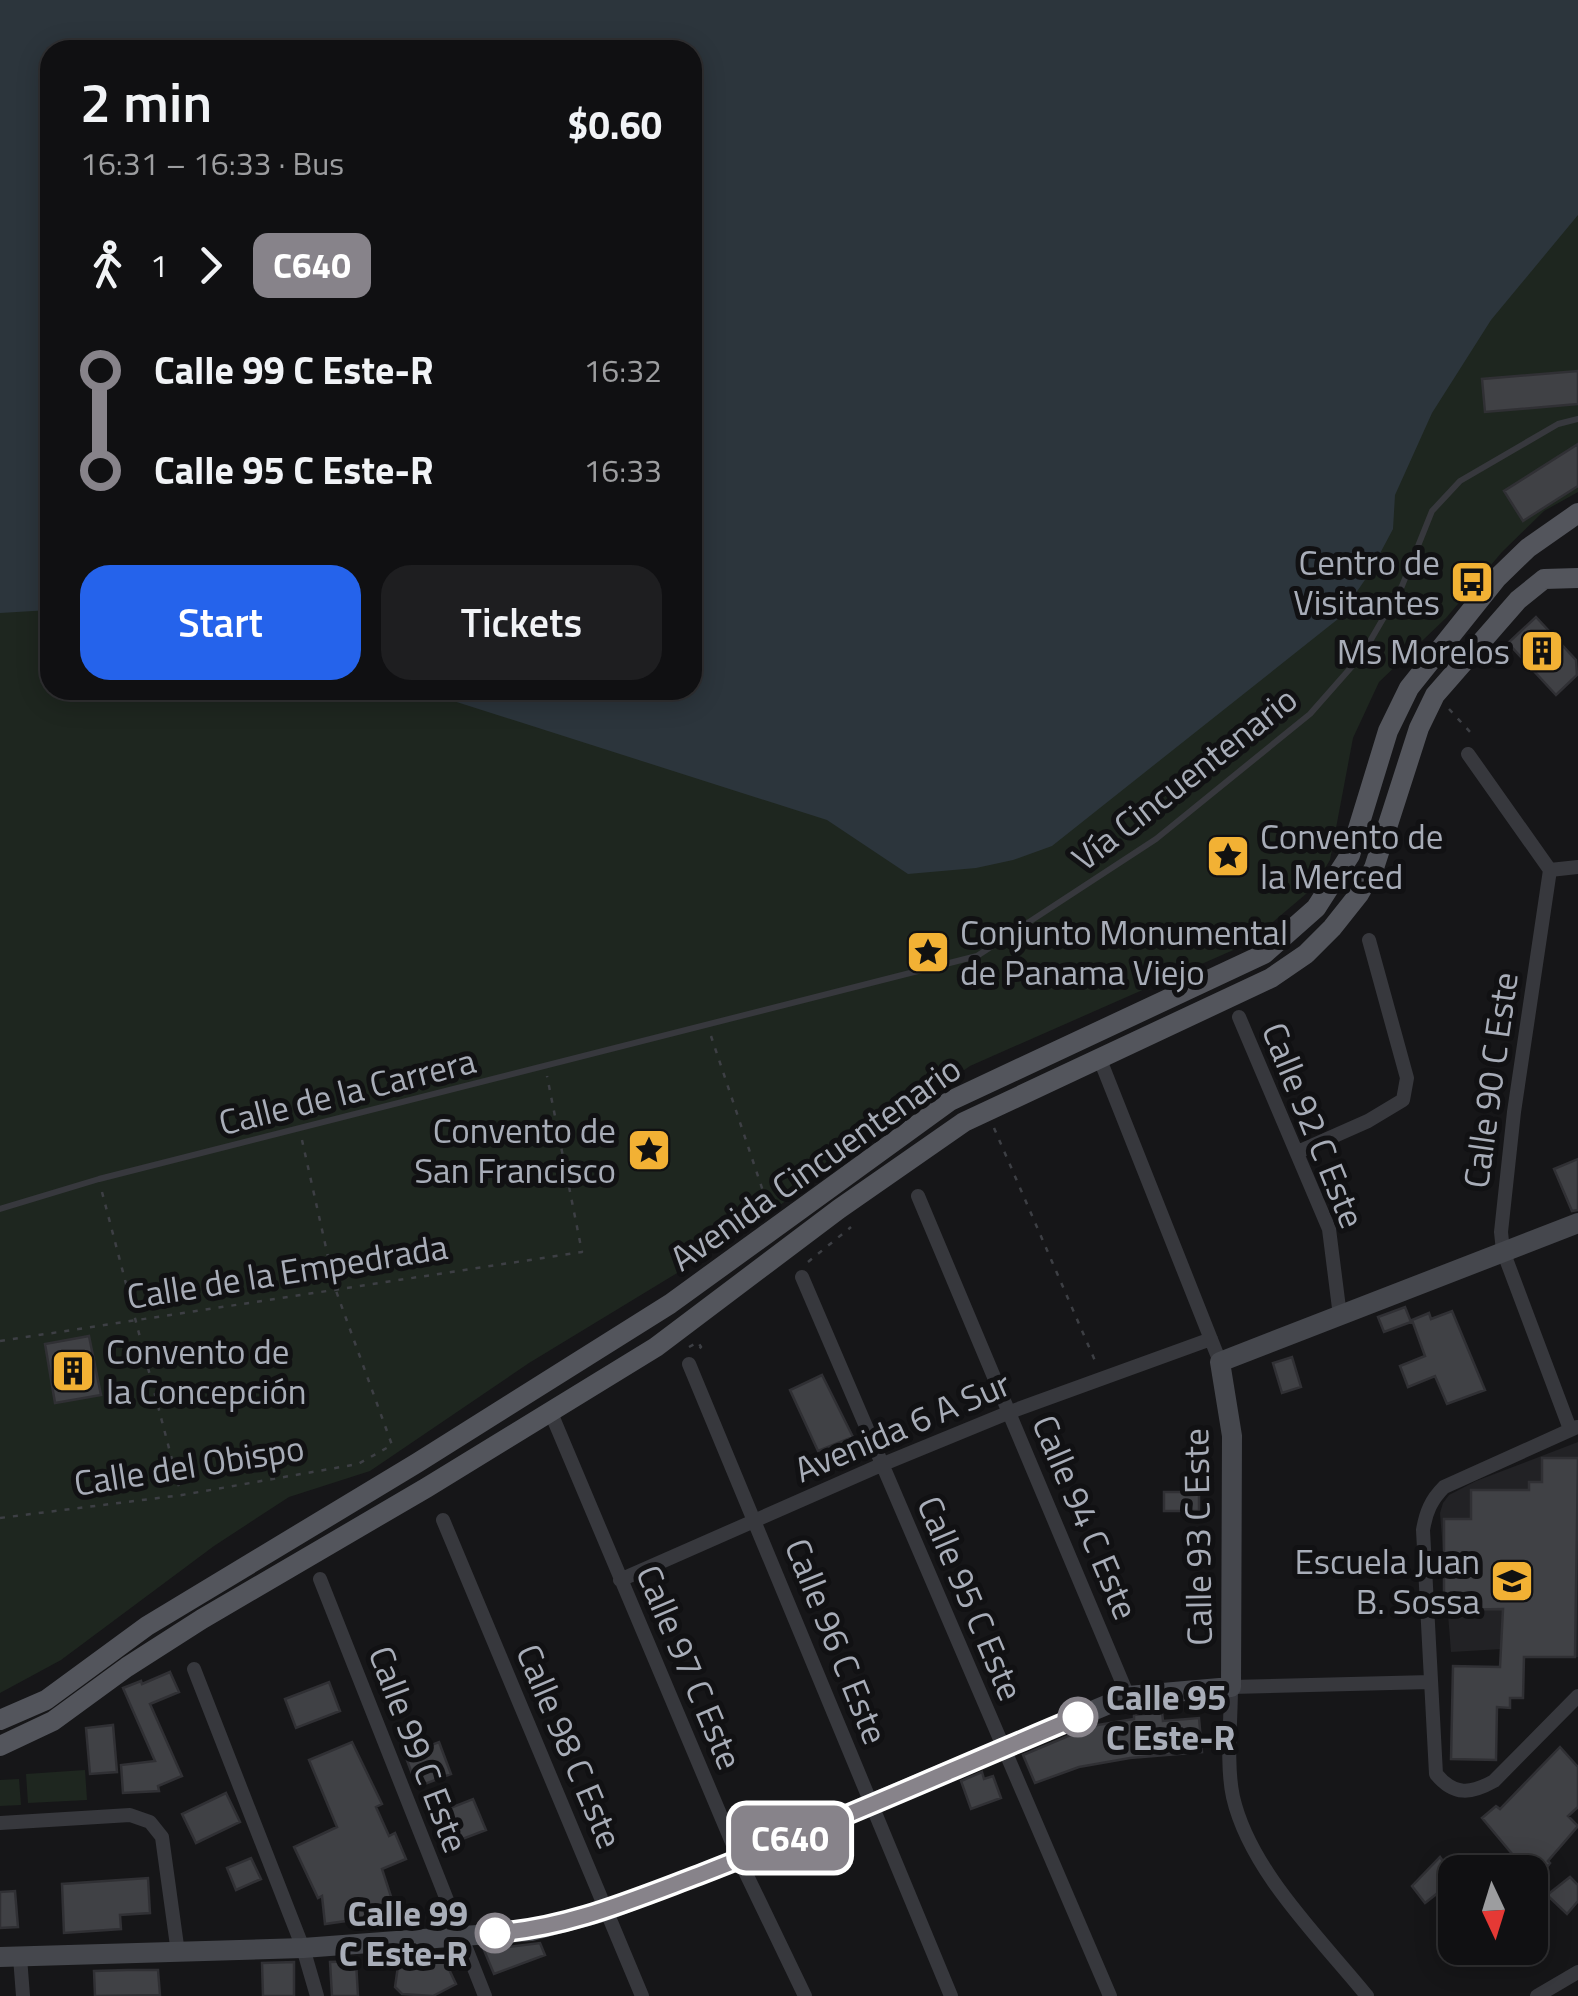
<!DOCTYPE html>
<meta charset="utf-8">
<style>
body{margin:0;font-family:"Titillium Web",sans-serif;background:#1e1e20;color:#f1f3f6;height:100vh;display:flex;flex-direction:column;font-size:38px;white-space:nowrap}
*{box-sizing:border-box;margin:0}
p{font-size:32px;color:#9c9d9f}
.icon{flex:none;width:55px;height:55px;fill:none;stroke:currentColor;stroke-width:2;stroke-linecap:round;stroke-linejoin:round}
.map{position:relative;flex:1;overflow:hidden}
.details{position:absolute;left:40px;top:40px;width:662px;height:660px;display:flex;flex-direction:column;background:#101012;border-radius:30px;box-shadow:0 5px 25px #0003,0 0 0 2px #303032}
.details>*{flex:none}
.badge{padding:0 20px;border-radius:15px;font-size:35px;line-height:65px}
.needle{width:65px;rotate:176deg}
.tools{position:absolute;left:1438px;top:1855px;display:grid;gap:20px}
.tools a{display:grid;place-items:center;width:110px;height:110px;border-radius:20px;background:#101012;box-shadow:0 5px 25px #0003,0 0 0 2px #303032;font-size:50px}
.map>.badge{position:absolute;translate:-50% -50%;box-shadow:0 0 0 5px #fff}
.legs{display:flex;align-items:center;gap:15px;height:110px;padding:0 40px;font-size:32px}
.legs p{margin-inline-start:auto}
.overview{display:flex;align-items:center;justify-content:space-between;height:170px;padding:0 40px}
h1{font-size:55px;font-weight:600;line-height:75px}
.primary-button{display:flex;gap:20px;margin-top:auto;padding:20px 40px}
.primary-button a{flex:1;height:115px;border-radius:30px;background:#2563eb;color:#fff;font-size:40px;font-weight:600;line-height:115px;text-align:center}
.primary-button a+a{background:#1e1e20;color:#f1f3f6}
ul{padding:0 40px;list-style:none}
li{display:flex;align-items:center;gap:35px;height:100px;font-size:38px}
li i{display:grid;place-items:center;width:15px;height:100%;margin:0 12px;background:currentColor}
li i::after{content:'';width:25px;height:25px;margin:-12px;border:8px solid;border-radius:50%;background:#101012}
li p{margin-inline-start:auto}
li:first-child i{background:linear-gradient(#0000 50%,currentColor 0)}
li:last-child i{background:linear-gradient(currentColor 50%,#0000 0)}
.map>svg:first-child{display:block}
</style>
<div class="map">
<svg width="1578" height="1996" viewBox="0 0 1578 1996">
<rect width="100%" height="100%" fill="#161618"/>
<path fill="#222225" d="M1578,1442V1657H1503L1502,1649L1451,1652L1440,1513L1443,1503L1449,1495L1476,1481Z"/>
<path fill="#1e261f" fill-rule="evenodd" d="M0,0H1578V492L1544,511L1502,552L1446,618L1379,682L1353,738L1330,860L1313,888L1247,944L970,1066L894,1119L743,1233L529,1363L370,1471L289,1497L214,1546L61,1660L0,1693ZM50,50H692V690H50Z
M85,1770L87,1800L28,1803L26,1774Z
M19,1779L21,1805L0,1806V1780Z"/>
<path fill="#2c353c" d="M0,0H1578V215L1491,320L1432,413L1395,495L1393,529L1369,574L1338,619L1052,846L1013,860L976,868L908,874L827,820L419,690H692V50H50V610L0,613Z"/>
<path fill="#404145" stroke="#303034" stroke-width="2.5" d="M1578,371V404L1485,412L1482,379Z
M1578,444V486L1523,521L1504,491Z
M1536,617L1576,660L1577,675L1556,695L1508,643Z
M1578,1159V1210L1572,1211L1554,1169Z
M1405,1307L1411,1322L1384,1332L1378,1317Z
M1452,1311L1485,1390L1447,1404L1435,1376L1408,1387L1400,1366L1425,1356L1412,1320L1429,1313L1431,1319Z
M89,1336L101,1395L55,1403L45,1344Z
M1292,1357L1301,1387L1282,1393L1273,1363Z
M822,1375L853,1437L818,1451L790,1390Z
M1542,1458H1578L1575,1657H1524L1523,1698H1510V1708L1497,1707L1496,1760L1451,1759L1453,1666L1500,1667L1503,1609L1444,1610V1519H1471V1490H1529V1482H1542Z
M1164,1492H1199V1511H1164Z
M170,1672L179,1692L150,1704L182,1776L158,1786L159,1791L123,1793L121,1765L155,1761L123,1688L141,1681L142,1684Z
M329,1682L340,1711L296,1728L285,1699Z
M1162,1712L1163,1721L1199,1718L1202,1752L1130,1758L1079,1767L1035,1783L1023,1755L1092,1726L1134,1719V1715Z
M113,1725L117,1772L90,1774L86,1728Z
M352,1742L382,1804L376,1807L389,1836L395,1833L406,1859L382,1869L398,1918L377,1925L374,1917L325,1924L322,1896L318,1898L294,1847L337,1827L309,1760Z
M439,1742L451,1774L417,1787L405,1755Z
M1560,1747L1578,1767V1807L1568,1816L1578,1826L1548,1861L1550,1863L1534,1884L1530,1872L1520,1870L1523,1867L1482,1818L1496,1806L1500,1809Z
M982,1772L984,1779L993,1776L1001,1798L971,1809L961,1781Z
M226,1793L240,1822L196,1843L182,1814Z
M473,1799L486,1830L447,1845L435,1814Z
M1440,1857L1445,1864L1449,1861L1455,1868V1902L1443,1889L1425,1903L1412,1886Z
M251,1858L261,1879L236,1890L227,1868Z
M1570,1877L1578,1885V1901L1567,1914L1547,1895Z
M148,1878L150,1913L120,1915L121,1929L64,1933L62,1884Z
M15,1891L18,1927L0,1928V1892Z
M540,1943L545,1955L494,1974L484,1950Z
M399,1959H444L456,1984L433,1996L402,1994L395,1987Z
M356,1961L358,1996H332L330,1962Z
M294,1962V1996H263L262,1963Z
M127,1970H158L160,1995L95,1996L94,1971Z"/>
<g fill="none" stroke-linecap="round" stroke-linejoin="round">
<path stroke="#3d3f44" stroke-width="2.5" stroke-dasharray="5 8" stroke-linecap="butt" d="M1449,709L1471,733V737
M711,1036L766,1200
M994,1128L1096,1363
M102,1192L181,1494
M808,1262L851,1227
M0,1341L582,1252L547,1076
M689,1347L698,1342L701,1347L696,1351
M0,1518L182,1495L358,1464L392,1445L335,1288L302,1140"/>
<path stroke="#37383d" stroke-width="6" d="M0,1209L99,1179L977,956L1156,839L1310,714L1362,655L1402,586L1432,511L1460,481L1558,424L1578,419"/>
<path stroke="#37383d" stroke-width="14" d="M1468,754L1550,870L1514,1112L1501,1232L1503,1251L1570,1429
M1550,870L1578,867
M1239,1017L1329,1229L1340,1316
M1099,1057L1220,1362
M1298,1152L1368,1121L1403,1100L1407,1078L1369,940
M918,1196L1128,1696
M802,1277L1110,1996
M689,1364L951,1996
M551,1413L739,1859L805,1996
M1577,1427L1444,1487C1431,1500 1426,1512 1423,1530L1436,1774C1454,1796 1471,1794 1494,1781L1578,1696
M443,1520L642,1996
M320,1579L485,1996
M620,1580L881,1465L1010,1412L1211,1339
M194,1669L303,1948L317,1996
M0,1823L130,1815L150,1822L162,1837L178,1953
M20,1957L23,1996
M1367,1996C1320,1938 1250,1871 1233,1797C1226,1765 1231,1720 1231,1687L1431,1682
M1537,1996L1578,1972"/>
<path stroke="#45474d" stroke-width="20" d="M0,1957L303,1948L531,1931L606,1911L739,1859L1128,1696L1231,1687L1232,1436L1220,1362L1578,1223"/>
<path stroke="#53555c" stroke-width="20" d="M0,1720L46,1700L147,1626L417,1463L670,1304L950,1101L1264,954L1316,908L1350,855L1388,731L1409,688L1497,578L1528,548L1578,513
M0,1746L53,1721L127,1667L202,1619L426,1488L656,1347L839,1209L964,1122L1271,978L1306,954L1332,928L1359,894L1374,868L1419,728L1435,695L1518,600L1544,579L1578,578"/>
</g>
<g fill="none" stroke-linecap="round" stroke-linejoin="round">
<g stroke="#fff" stroke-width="22">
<path id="line-1" d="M495,1933C567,1928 632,1900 699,1875C826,1826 951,1770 1078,1717"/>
</g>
<use href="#line-1" stroke="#87838a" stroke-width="15"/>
</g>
<defs>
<g id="bus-square" transform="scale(2.25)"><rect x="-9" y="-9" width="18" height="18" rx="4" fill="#f2b134" stroke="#111113"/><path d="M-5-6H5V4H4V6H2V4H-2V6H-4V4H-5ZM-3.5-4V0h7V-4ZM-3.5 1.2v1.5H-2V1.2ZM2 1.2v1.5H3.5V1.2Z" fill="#111"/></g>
<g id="building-square" transform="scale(2.25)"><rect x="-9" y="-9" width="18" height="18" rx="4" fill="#f2b134" stroke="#111113"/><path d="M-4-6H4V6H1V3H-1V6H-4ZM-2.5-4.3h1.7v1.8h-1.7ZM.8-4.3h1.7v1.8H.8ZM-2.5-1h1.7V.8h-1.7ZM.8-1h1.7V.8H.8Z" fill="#111"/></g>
<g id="sight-square" transform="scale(2.25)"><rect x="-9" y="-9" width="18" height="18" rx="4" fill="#f2b134" stroke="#111113"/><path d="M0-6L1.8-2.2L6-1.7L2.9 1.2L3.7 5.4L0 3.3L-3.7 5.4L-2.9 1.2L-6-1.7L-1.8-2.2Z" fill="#111"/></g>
<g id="school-square" transform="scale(2.25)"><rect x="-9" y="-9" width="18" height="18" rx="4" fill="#f2b134" stroke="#111113"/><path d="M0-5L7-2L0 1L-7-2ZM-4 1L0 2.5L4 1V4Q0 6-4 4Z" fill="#111"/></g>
</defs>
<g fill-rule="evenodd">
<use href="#bus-square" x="1472" y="582"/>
<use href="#building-square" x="1542" y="651"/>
<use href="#sight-square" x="1228" y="856"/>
<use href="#sight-square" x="928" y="952"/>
<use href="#sight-square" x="649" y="1150"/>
<use href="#building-square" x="73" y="1371"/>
<use href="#school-square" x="1512" y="1581"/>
</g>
<g fill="#fff" stroke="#87838a" stroke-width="5">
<circle cx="1078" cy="1717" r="18"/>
<circle cx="495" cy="1933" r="18"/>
</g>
<g text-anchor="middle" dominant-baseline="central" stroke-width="10" stroke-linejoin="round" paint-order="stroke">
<g font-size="35" fill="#a8adb8" stroke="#111113" text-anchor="end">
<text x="1440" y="562">Centro de<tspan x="1440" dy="40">Visitantes</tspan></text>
<text x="1510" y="651">Ms Morelos</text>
<text x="1260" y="836" text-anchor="start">Convento de<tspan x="1260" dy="40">la Merced</tspan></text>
<text x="960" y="932" text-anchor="start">Conjunto Monumental<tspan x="960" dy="40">de Panama Viejo</tspan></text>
<text x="616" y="1130">Convento de<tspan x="616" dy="40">San Francisco</tspan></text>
<text x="106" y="1351" text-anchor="start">Convento de<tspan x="106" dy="40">la Concepción</tspan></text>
<text x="1480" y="1561">Escuela Juan<tspan x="1480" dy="40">B. Sossa</tspan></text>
</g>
<g font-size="35" fill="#a8adb8" stroke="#111113">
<text transform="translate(1184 778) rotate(-38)">Vía Cincuentenario</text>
<text transform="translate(1490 1080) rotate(-82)">Calle 90 C Este</text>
<text transform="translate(347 1091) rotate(-14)">Calle de la Carrera</text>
<text transform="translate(1314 1125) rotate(68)">Calle 92 C Este</text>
<text transform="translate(815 1163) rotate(-35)">Avenida Cincuentenario</text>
<text transform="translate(287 1271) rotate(-9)">Calle de la Empedrada</text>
<text transform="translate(902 1426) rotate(-23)">Avenida 6 A Sur</text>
<text transform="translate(189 1465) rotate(-9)">Calle del Obispo</text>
<text transform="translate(1086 1517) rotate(67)">Calle 94 C Este</text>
<text transform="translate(1197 1537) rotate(-91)">Calle 93 C Este</text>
<text transform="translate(971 1598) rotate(67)">Calle 95 C Este</text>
<text transform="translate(837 1641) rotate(68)">Calle 96 C Este</text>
<text transform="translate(690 1667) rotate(67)">Calle 97 C Este</text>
<text transform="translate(570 1746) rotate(67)">Calle 98 C Este</text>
<text transform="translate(419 1749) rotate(69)">Calle 99 C Este</text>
</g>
<g font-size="35" font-weight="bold" fill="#a8adb8" stroke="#111113" text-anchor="start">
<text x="1106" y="1697">Calle 95<tspan x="1106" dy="40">C Este-R</tspan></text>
<text x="468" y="1913" text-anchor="end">Calle 99<tspan x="468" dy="40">C Este-R</tspan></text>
</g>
</g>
</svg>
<div class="tools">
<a><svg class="needle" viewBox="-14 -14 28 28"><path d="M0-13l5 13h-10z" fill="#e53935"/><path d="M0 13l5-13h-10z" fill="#9c9d9f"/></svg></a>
</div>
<b class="badge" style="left:790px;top:1838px;background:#87838a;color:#fff">C640</b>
<section class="details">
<div class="overview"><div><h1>2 min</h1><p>16:31 – 16:33 · Bus</p></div><b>$0.60</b></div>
<div class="legs"><svg class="icon" aria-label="walk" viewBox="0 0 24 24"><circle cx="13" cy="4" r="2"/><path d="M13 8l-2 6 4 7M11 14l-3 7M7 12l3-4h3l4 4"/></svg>1<svg class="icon" aria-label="forward" viewBox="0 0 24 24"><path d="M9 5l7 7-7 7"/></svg><b class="badge" style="background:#87838a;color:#fff">C640</b></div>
<ul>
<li><i style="color:#87838a"></i><b>Calle 99 C Este-R</b><p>16:32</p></li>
<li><i style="color:#87838a"></i><b>Calle 95 C Este-R</b><p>16:33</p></li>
</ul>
<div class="primary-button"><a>Start</a><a>Tickets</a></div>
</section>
</div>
